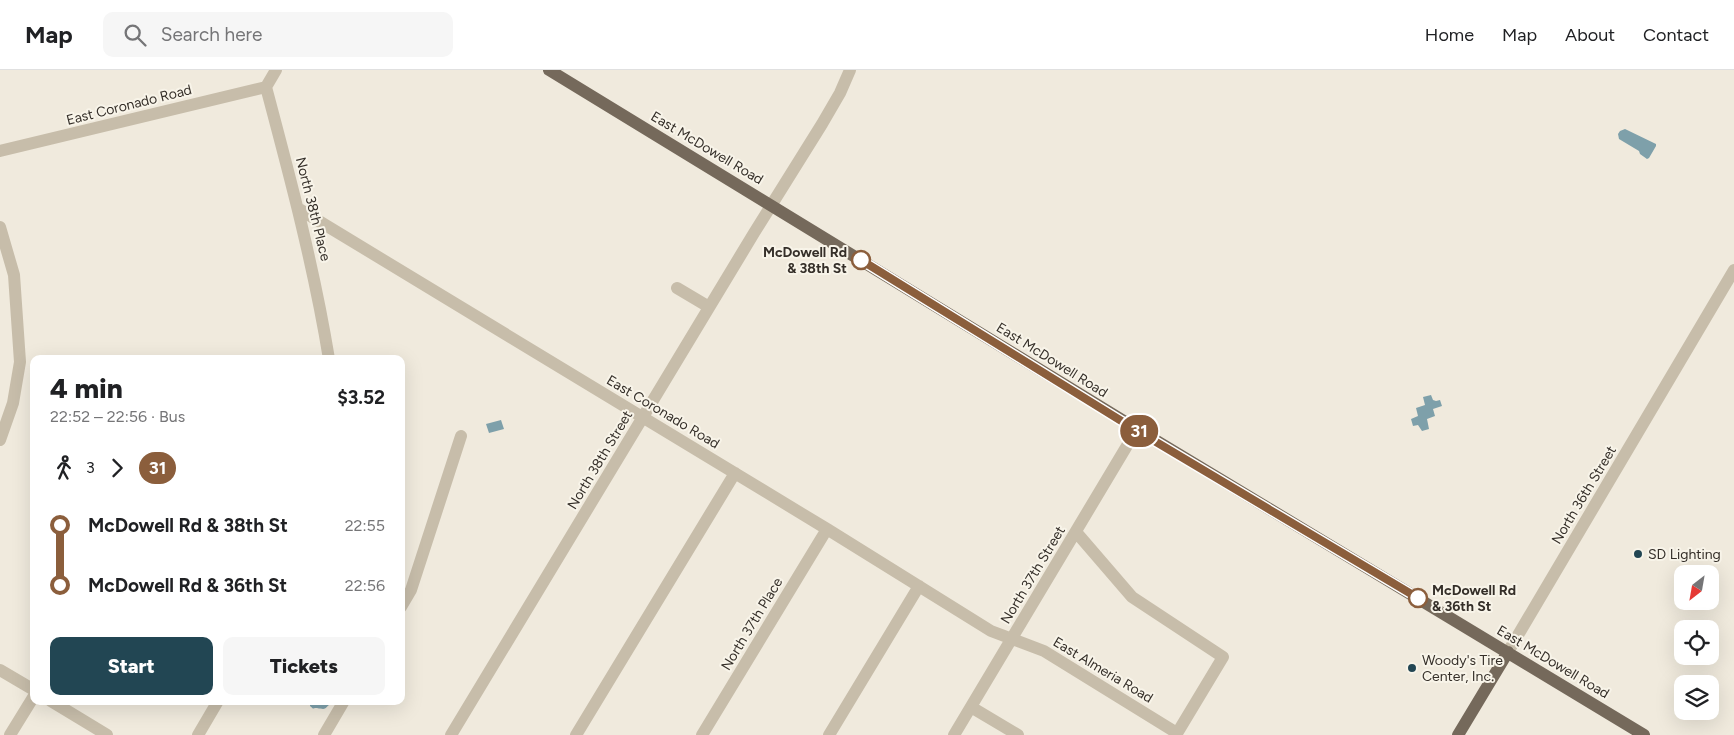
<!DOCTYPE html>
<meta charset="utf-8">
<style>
body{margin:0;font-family:Figtree,sans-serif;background:#f6f6f6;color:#202124;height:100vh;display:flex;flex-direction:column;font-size:19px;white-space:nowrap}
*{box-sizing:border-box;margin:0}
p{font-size:16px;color:#757577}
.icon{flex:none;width:28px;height:28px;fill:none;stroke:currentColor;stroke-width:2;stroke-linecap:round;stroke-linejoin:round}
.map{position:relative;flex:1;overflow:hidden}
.sheet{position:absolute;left:30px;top:285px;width:375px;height:350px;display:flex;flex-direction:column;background:#fff;border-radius:10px;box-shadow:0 5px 20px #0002}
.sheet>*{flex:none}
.badge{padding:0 10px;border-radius:16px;font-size:18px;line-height:32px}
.needle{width:32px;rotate:211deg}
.buttons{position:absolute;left:1674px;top:495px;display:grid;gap:10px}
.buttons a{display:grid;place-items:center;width:45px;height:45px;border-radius:10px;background:#fff;box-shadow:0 5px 20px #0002;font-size:25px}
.map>.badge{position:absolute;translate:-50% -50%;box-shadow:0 0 0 2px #fff}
.legs{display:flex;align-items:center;gap:8px;height:55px;padding:0 20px;font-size:16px}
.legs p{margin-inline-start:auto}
.summary{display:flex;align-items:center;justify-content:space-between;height:85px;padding:0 20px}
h1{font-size:28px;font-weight:800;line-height:38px}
.button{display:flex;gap:10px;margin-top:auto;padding:10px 20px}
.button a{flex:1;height:58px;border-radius:10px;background:#224653;color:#fff;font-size:20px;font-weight:800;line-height:58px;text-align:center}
.button a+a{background:#f6f6f6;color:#202124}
ul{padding:0 20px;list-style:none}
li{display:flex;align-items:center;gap:18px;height:60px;font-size:19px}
li i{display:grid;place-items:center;width:8px;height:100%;margin:0 6px;background:currentColor}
li i::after{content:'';width:12px;height:12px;margin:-6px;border:4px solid;border-radius:50%;background:#fff}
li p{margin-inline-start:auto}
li:first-child i{background:linear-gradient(#0000 50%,currentColor 0)}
li:last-child i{background:linear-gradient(currentColor 50%,#0000 0)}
header{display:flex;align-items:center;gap:30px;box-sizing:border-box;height:70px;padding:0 25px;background:#fff;border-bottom:1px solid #e0e0e0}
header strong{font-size:24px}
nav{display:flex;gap:28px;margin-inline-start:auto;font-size:18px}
.search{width:350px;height:45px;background:#f6f6f6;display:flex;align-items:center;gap:12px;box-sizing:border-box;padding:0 18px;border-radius:10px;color:#757577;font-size:19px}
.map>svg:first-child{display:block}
</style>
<header>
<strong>Map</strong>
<div class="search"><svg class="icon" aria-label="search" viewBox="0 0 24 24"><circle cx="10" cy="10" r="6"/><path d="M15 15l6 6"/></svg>Search here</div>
<nav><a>Home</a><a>Map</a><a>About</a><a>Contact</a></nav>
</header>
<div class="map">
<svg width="1734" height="665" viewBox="0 0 1734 665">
<rect width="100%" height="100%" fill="#f0eadd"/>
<path fill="#7ea0aa" d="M1625,59L1656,74V76L1649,88L1647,89L1640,84L1639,81L1619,69L1618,64L1620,61Z
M1431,325L1433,330L1436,331L1440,330L1442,336L1433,339L1435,346L1427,349L1429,359L1422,361L1418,355L1413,356L1411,349L1418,346L1416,338L1425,335L1423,327Z
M501,350L504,359L489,363L486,354Z
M310,631H332V632C324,639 327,640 317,638C311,638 315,640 310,636Z"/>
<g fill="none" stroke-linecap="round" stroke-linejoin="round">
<path stroke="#c7bdaa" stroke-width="12" d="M276,0L266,17C290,107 314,197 329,289
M0,81L266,17
M299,139L827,459L991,561L1044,581L1177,663
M0,157L14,205L20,292L13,333L0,370
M677,218L709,237
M1076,462L1132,527L1223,587L1176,665
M401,537L411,520L461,366
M1508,582L1734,200
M0,600L34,620
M51,631L107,665
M971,637L1018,665
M10,665L34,626
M198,665L218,631
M324,665L344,631
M451,665L754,163L822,54L840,23L850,0
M576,665L735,403
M702,665L827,459
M829,665L919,516
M954,665L1137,359"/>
<path stroke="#75695b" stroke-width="12" d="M549,0L1137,359L1644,665
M1458,665L1508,582"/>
</g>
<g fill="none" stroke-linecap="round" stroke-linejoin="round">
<g stroke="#fff" stroke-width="11">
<path id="line-1" d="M861,190L1136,360L1418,528"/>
</g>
<use href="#line-1" stroke="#8b5e3c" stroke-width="8"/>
</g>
<g fill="#fff" stroke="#8b5e3c" stroke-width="2.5">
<circle cx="861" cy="190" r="9"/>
<circle cx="1418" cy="528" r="9"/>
</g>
<g fill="#224653" stroke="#f8f4e9" stroke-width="2">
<circle cx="1638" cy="484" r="5"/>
<circle cx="1412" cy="598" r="5"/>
</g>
<g text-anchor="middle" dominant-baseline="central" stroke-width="4" stroke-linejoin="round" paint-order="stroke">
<g font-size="14" fill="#352f29" stroke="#f8f4e9">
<text transform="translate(129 35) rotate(-14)">East Coronado Road</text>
<text transform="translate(707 78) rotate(31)">East McDowell Road</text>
<text transform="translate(313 139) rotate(76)">North 38th Place</text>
<text transform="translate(1052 290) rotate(32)">East McDowell Road</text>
<text transform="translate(663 342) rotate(31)">East Coronado Road</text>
<text transform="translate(600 390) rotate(-59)">North 38th Street</text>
<text transform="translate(1584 425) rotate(-59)">North 36th Street</text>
<text transform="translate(1033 505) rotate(-59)">North 37th Street</text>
<text transform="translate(752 554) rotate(-59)">North 37th Place</text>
<text transform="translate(1553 592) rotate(31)">East McDowell Road</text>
<text transform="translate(1103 600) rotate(31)">East Almeria Road</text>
</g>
<g font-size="14" font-weight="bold" fill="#352f29" stroke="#f8f4e9" text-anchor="end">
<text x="847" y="182">McDowell Rd<tspan x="847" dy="16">&amp; 38th St</tspan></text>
<text x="1432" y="520" text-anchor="start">McDowell Rd<tspan x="1432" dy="16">&amp; 36th St</tspan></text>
</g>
<g font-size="14" fill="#352f29" stroke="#f8f4e9" text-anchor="start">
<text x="1648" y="484">SD Lighting</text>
<text x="1422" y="590">Woody's Tire<tspan x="1422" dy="16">Center, Inc.</tspan></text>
</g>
</g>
</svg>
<div class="buttons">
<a><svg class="needle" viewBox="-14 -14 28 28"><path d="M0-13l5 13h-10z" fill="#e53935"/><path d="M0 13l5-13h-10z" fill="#757577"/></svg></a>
<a><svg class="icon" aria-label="locate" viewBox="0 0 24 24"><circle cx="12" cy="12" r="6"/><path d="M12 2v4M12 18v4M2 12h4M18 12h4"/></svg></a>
<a><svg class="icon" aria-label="layers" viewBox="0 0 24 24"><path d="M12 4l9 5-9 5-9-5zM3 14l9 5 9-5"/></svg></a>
</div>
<b class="badge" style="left:1139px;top:361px;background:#8b5e3c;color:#fff">31</b>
<section class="sheet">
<div class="summary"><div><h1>4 min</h1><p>22:52 – 22:56 · Bus</p></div><b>$3.52</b></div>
<div class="legs"><svg class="icon" aria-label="walk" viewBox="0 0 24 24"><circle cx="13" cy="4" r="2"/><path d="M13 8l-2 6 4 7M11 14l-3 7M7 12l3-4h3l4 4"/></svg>3<svg class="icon" aria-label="forward" viewBox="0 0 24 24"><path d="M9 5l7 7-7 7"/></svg><b class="badge" style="background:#8b5e3c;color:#fff">31</b></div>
<ul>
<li><i style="color:#8b5e3c"></i><b>McDowell Rd &amp; 38th St</b><p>22:55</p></li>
<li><i style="color:#8b5e3c"></i><b>McDowell Rd &amp; 36th St</b><p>22:56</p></li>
</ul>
<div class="button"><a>Start</a><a>Tickets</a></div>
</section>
</div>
